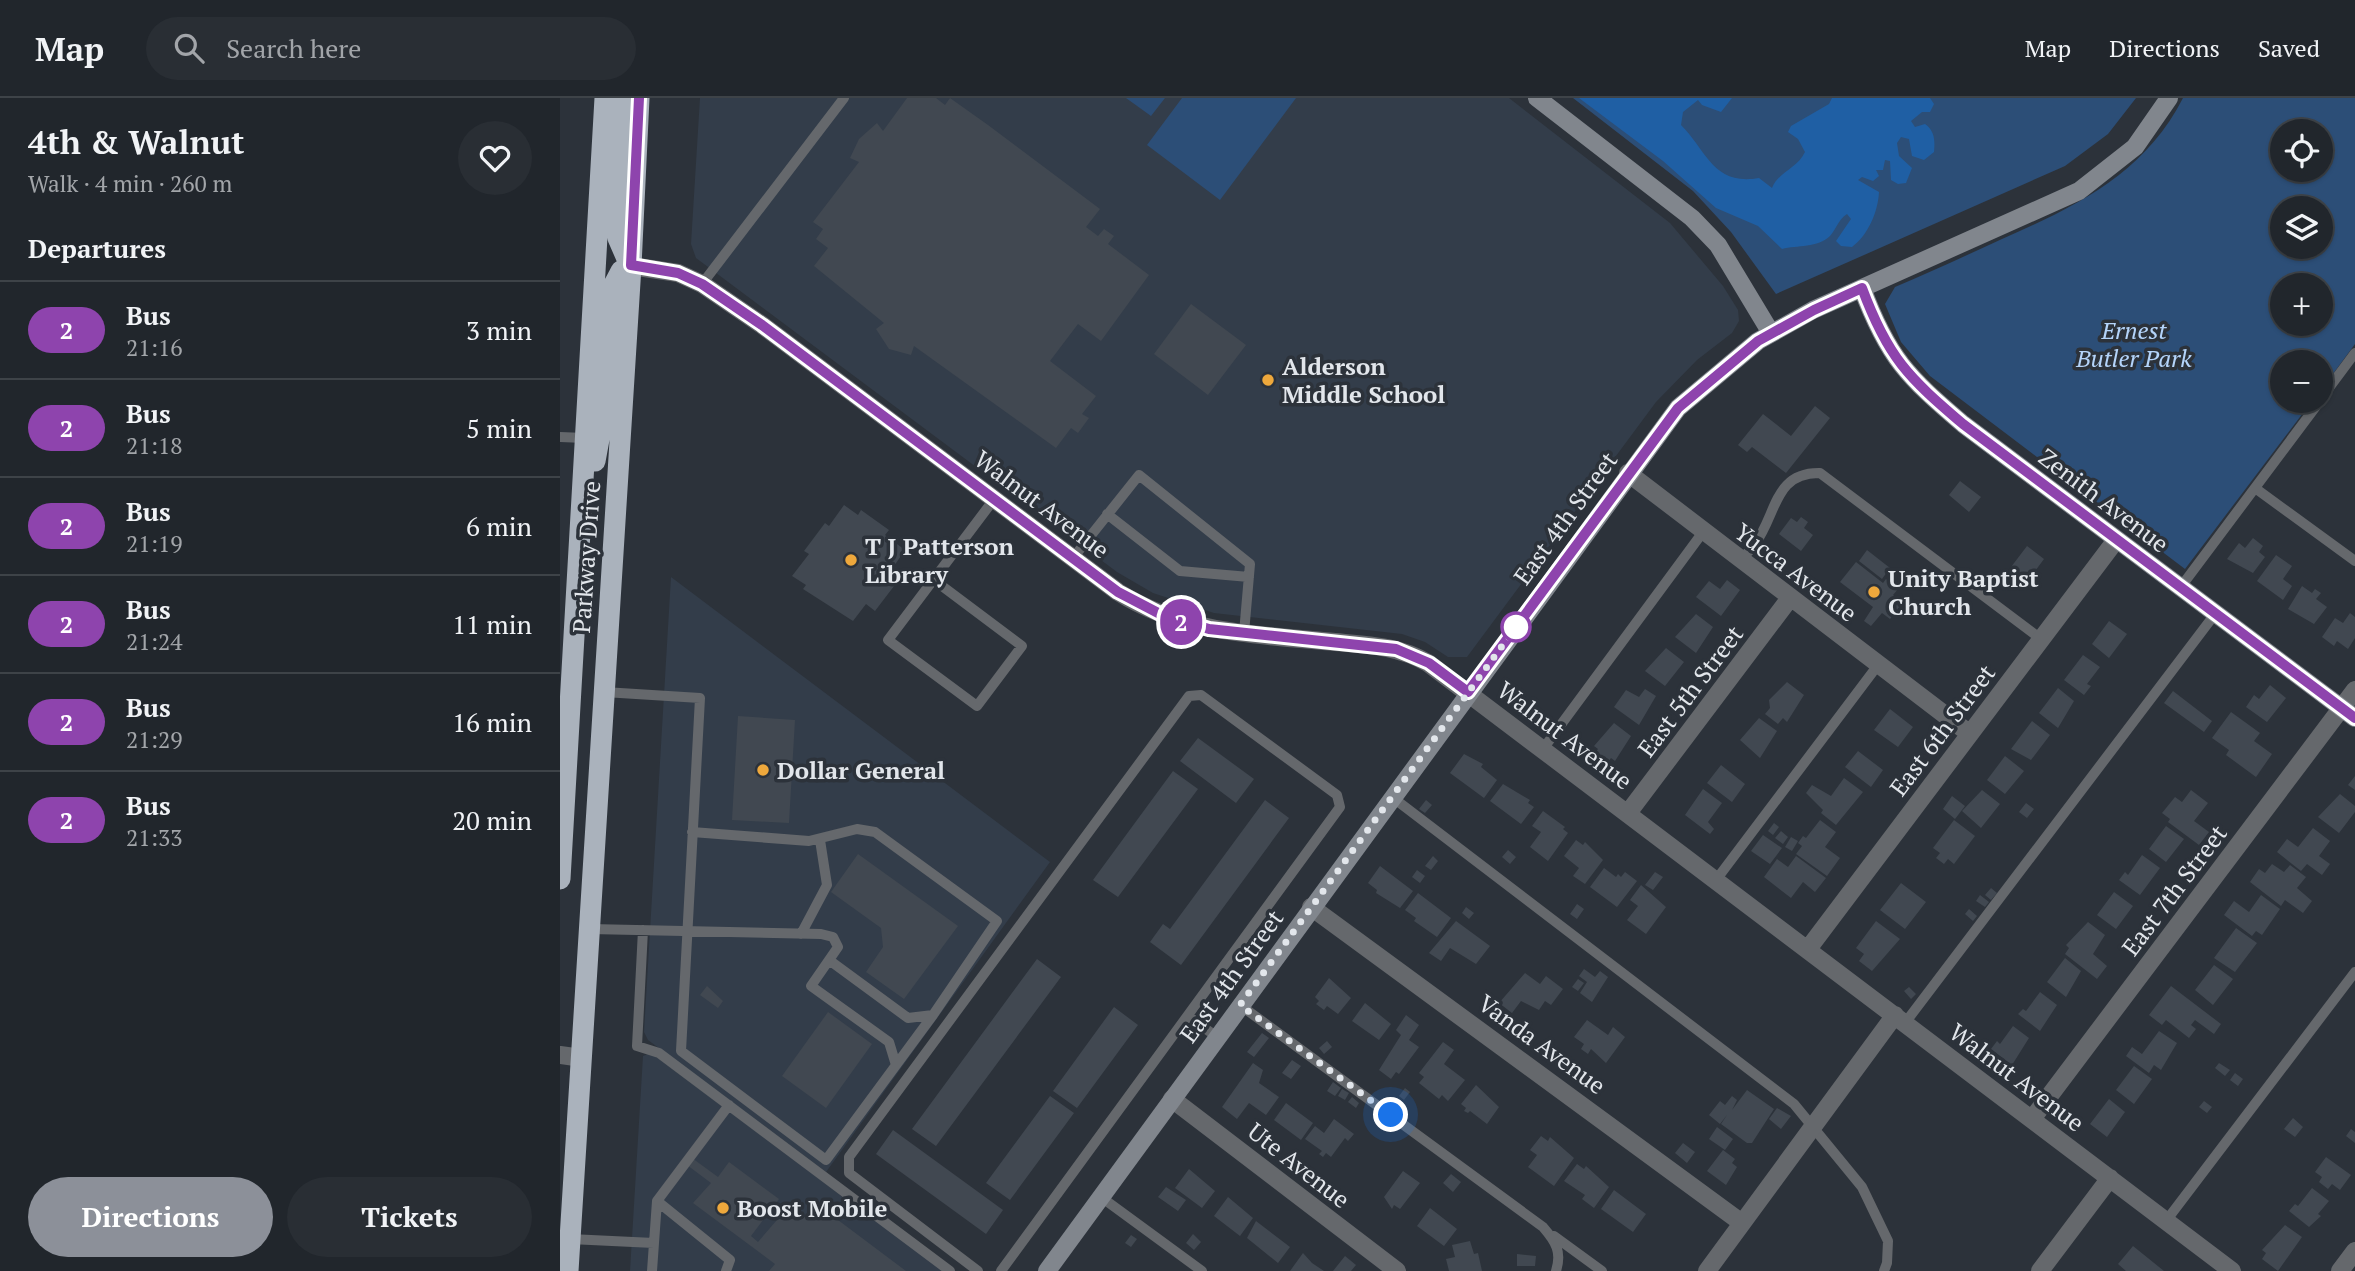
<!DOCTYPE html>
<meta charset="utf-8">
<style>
body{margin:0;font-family:"PT Serif",serif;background:#292e34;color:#f1f3f6;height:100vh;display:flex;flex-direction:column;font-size:26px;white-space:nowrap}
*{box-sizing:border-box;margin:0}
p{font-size:23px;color:#a2a5a9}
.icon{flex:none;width:38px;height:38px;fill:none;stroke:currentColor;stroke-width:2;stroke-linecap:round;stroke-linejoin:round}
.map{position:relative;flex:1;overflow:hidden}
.side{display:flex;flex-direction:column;background:#21262c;width:560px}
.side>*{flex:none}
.badge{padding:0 14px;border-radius:23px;font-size:24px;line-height:46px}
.tools{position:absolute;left:1710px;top:21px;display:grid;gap:14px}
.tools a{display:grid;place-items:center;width:63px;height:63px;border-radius:50%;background:#21262c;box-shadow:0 2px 5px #0004,0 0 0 2px #3e4348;font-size:35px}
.you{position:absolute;width:35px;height:35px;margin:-18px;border:5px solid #fff;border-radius:50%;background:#1a73e8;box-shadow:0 0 0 10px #1a73e833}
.map>.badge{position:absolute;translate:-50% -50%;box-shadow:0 0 0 4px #fff}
h2{padding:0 28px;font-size:26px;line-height:63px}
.round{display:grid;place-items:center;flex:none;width:74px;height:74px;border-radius:37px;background:#292e34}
.overview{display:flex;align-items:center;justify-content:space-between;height:119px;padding:0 28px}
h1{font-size:33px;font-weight:600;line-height:52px}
.cta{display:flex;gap:14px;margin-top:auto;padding:14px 28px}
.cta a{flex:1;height:80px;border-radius:42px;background:#8c9099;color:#fff;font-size:28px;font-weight:600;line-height:80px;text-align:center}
.cta a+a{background:#292e34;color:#f1f3f6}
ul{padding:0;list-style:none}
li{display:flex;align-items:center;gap:21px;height:98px;padding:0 28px;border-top:2px solid #3e4348}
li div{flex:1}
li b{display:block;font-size:26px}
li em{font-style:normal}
li .badge{min-width:77px;font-weight:700;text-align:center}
header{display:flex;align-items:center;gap:42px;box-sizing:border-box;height:98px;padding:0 35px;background:#21262c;border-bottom:2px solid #3e4348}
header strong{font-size:33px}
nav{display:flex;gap:38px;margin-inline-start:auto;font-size:24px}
.search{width:490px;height:63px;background:#292e34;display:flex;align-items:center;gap:18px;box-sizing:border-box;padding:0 24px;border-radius:38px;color:#a2a5a9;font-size:26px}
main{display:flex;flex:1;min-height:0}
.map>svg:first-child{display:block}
</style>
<header>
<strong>Map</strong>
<div class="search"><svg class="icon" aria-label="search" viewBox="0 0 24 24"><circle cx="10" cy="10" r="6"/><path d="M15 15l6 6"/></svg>Search here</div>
<nav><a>Map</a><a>Directions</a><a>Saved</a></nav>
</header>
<main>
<section class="side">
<div class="overview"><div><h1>4th &amp; Walnut</h1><p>Walk · 4 min · 260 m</p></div><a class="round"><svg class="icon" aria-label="heart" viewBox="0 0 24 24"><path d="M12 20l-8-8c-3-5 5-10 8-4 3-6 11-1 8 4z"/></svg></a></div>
<h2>Departures</h2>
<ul>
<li><span class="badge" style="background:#8e44ad;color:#fff">2</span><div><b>Bus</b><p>21:16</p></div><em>3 min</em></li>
<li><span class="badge" style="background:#8e44ad;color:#fff">2</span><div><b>Bus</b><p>21:18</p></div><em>5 min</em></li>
<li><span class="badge" style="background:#8e44ad;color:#fff">2</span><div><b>Bus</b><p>21:19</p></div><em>6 min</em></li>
<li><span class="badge" style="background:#8e44ad;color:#fff">2</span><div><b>Bus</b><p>21:24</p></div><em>11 min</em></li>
<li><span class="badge" style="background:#8e44ad;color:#fff">2</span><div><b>Bus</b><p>21:29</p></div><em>16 min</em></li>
<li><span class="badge" style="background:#8e44ad;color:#fff">2</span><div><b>Bus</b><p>21:33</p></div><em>20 min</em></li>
</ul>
<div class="cta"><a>Directions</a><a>Tickets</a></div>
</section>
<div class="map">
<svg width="1795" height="1173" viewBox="0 0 1795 1173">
<rect width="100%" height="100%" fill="#2c323a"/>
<path fill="#333d4a" d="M140,0H949L1110,125L1163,188L1178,212L1179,223L1172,235L1137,262L1096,304L907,559H888L865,544L842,536L654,515L593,495L557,474L136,160L131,146Z
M111,479L490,764L266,1074L88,942L84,934Z
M88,956L95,958L383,1173H70L83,958Z"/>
<path fill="#2c4e77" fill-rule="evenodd" d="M566,0H605L591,18Z
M622,0H736L660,102L587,47Z
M1013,0H1576L1548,36L1505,68L1216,196L1171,134L1133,93Z
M1623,0H1795V246L1761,292L1760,264H1722V303H1752L1625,471L1370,278L1341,244L1325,206L1335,189C1371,174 1407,157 1442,141C1517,108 1584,76 1623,0ZM1722,33H1760V72H1722ZM1722,110H1760V149H1722ZM1722,187H1760V226H1722Z"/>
<path fill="#1f5fa4" d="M1019,0H1172L1161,14L1142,7L1138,2L1123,14L1121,27C1147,53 1153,88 1199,80L1212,90C1219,73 1237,71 1245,54L1238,41L1228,34L1231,28L1269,6L1272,0H1370L1374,6L1370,14H1362L1351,23L1355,29L1365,26C1375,33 1375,43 1374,54L1364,62L1352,58L1349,41L1341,39L1337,45L1339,58L1352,70L1346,85L1338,86L1331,82L1330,63L1325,62L1323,72H1316L1319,78L1313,83L1302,79L1298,82L1319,94C1318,114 1308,137 1292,149L1281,148L1276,143L1291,121L1287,116C1278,122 1277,130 1270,138C1258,150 1237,147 1222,151L1198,128L1156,110L1103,63Z"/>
<path fill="#414851" d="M347,0H376L385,7L390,0L428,27L540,111L526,129L538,138L544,131L554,138L548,146L589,177L541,243L518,226L490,263L536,298L522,316L529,320L518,335L511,330L496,350L354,248L351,257L329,251L316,231L324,225L254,168L268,150L256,141L263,131L253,124L299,64L290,60L299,41L317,25L323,33Z
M631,206L686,247L648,297L594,256Z
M1255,308L1270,320L1226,375L1192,349L1187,354L1178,347L1203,316L1231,338Z
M1400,383L1421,399L1409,414L1389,397Z
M284,407L298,417L301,412L329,432L325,437L345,452L334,468L344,475L315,513L306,506L293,523L243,491L246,487L232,478L249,456L244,453L265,425L269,428Z
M1241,419L1248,424L1244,430L1253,437L1241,453L1219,436L1231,420L1237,424Z
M1693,440L1703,448L1699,454L1705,459L1693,475L1667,461L1679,445L1685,450Z
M1467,448L1484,461L1464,488L1451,477L1455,472L1451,469Z
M1307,452L1330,470L1322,481L1299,463Z
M1716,457L1732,468L1723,481L1732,488L1723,502L1697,483Z
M1296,464L1323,485L1326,481L1339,490L1333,497L1343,505L1330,521L1322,515L1311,528L1304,523L1313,509L1280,484Z
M1167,482L1180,492L1161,518L1136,499L1149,483L1160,491Z
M1742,488L1752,495L1755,491L1761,495L1756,501L1767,509L1754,526L1728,511Z
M1790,515L1795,519V540L1788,551L1777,543L1774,548L1762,539L1775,520L1783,525Z
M1136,516L1153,529L1136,555L1115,539Z
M1549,523L1567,536L1549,560L1532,546Z
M1106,550L1124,564L1105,588L1085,573Z
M1523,557L1540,569L1527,586L1531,588L1524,597L1504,582Z
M1227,584L1244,597L1227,624L1223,620L1218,626L1205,616L1210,610L1209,602Z
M1710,587L1726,600L1707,624L1686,609L1694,597L1699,601Z
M1498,590L1514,603L1498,630L1479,615Z
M1085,591L1096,598L1079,627L1054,609L1066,592L1079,599Z
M1613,593L1652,623L1644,634L1604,605Z
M1330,611L1353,629L1338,649L1314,632Z
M1671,614L1700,635L1694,643L1712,656L1696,679L1666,657L1669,652L1652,640Z
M178,618L235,622L229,725L172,722Z
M1199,620L1217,633L1200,660L1180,642Z
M1472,623L1490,637L1471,662L1451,651Z
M1054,625L1071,638L1055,663L1051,660L1045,668L1033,658L1038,651L1034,648Z
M638,640L694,681L676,705L620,663Z
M1298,653L1323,672L1311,689L1285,669Z
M904,656L923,666L921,669L937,682L924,700L890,675Z
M1445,658L1464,673L1445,696L1427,682Z
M1161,667L1185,686L1172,704L1147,685Z
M613,673L638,691L558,799L533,782Z
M1795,678V692L1788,687Z
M1284,680L1303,694L1276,727L1261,715L1263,712L1246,695L1252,687L1271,698Z
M943,686L970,702L968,705L974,709L961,726L930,703Z
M1143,691L1162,705L1148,724L1154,731L1150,736L1125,717Z
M1422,692L1440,706L1421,730L1402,713Z
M1631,692L1648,705L1634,723L1649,734L1639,747L1608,724L1610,721L1602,715L1615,699L1622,704Z
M1780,696L1795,708V714L1779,735L1758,719Z
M1392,698L1405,708L1395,721L1383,711Z
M705,702L729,720L621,867L590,844L603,826L610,831Z
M866,702L872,707L865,715L859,711Z
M1466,705L1474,711L1467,720L1459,714Z
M983,713L1005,729L1003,731L1008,735L988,763L970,749L981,734L972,728Z
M1260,722L1276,734L1265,749L1280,760L1267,778L1236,756L1242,748L1238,745L1243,738L1246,740Z
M1394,722L1415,738L1394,766L1388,761L1384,766L1376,760L1380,755L1373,750Z
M1214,725L1219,729L1213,737L1208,733Z
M1606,728L1624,741L1606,764L1589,751Z
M1753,730L1770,743L1759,758L1770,766L1762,777L1747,766L1741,773L1717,754L1727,741L1738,749Z
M1221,733L1228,739L1223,746L1215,740Z
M1203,737L1222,750L1210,766L1191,753Z
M1231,739L1238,743L1232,753L1225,749Z
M1016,742L1023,747L1025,744L1043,762L1025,786L1013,778L1019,770L1004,758Z
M948,752L956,759L950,766L942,759Z
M298,756L398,828L344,901L306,874L323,849L321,830L271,794Z
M1582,757L1600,770L1580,797L1559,782L1565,774L1568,777Z
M873,758L878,763L871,772L865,768Z
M1236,758L1266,780L1255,794L1243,784L1231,800L1204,779L1217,761L1228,769Z
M1712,766L1724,774L1730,767L1746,779L1737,790L1752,803L1743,815L1725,802L1721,808L1690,784L1699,771L1705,775Z
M820,768L853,793L840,810L816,795L817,792L808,785Z
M1044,770L1056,779L1058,776L1061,779L1065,774L1077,783L1057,809L1030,789Z
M857,772L865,778L860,785L852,779Z
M1095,774L1103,779L1093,792L1085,787Z
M1341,785L1366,804L1345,831L1320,812Z
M1081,787L1106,809L1086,836L1067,822L1078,808L1070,802Z
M1431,790L1437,795L1431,802L1425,797Z
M1554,794L1573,808L1556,831L1537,817Z
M858,795L891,820L877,839L854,823L856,820L845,812Z
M1420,797L1429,804L1425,809L1416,803Z
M1701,797L1720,811L1702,837L1696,833L1692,838L1664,817L1674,803L1689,814Z
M1017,806L1024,811L1017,821L1010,816Z
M906,809L914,815L909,821L902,815Z
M1409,811L1417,818L1413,823L1405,816Z
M896,823L930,848L916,866L890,850L881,863L869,855Z
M1316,823L1340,841L1312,873L1299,863L1304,856L1296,850Z
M1528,824L1545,837L1533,856L1547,868L1537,881L1505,856L1509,850L1506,847Z
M1676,830L1697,845L1675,874L1654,860Z
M1505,860L1521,873L1506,899L1487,884Z
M477,861L501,879L376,1048L352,1031Z
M1654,867L1673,881L1653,907L1635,892Z
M1024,871L1035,879L1040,873L1048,879L1032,904L1020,895L1027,884L1019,878Z
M965,875L980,886L986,878L1003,891L991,907L985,903L979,912L961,903L952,915L939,905Z
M769,880L791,900L778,916L767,908L764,912L756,906L759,903L755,899Z
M1018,881L1024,885L1018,893L1012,889Z
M147,888L163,903L158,910L140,897Z
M1611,888L1661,926L1654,936L1635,922L1631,927L1636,931L1629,940L1606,922L1602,927L1589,917Z
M1349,889L1356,896L1351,901L1344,893Z
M1480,894L1497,907L1480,933L1458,916L1463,911L1466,913Z
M805,905L831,926L819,942L792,923Z
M554,909L578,927L517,1010L493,993Z
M268,914L312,946L266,1010L222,978Z
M846,917L859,927L849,942L859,949L839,976L836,974L831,981L819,972L841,937L836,932Z
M1027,922L1048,937L1053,929L1065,939L1046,965L1031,951L1028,956L1021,951L1024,946L1014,939Z
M1453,928L1469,940L1452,967L1431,951L1437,943L1440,946Z
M1599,933L1617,945L1601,972L1594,967L1589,975L1566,958L1572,949L1582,956Z
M702,935L709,940L694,959L687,954Z
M767,943L772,949L764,956L759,950Z
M883,944L894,952L884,966L905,982L888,1003L882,997L879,1001L859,985L864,979L859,975Z
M732,962L741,968L731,981L722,975Z
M693,965L703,972L699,985L719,999L706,1017L689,1005L677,1021L662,1009Z
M1659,965L1670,972L1665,978L1655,970Z
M1574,968L1592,981L1574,1006L1556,992Z
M1675,975L1683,981L1678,988L1670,982Z
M773,984L781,990L775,998L767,993Z
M916,987L939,1009L927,1026L910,1013L908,1015L904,1013L906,1010L901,1006Z
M845,990L850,994L844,1002L839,998Z
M782,991L789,995L785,1002L778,998Z
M1187,992L1214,1011L1192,1045H1187L1161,1026L1167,1017L1160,1026L1149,1017L1160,1003L1165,1007L1172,998L1177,1002L1172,1012Z
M490,998L514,1015L450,1102L426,1085Z
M792,999L799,1005L796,1010L788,1004Z
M1549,1001L1565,1014L1547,1039L1530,1026Z
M1644,1003L1652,1009L1647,1015L1639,1009Z
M726,1005L753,1025L741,1042L714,1022Z
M1217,1010L1231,1018L1221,1031L1209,1021Z
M1733,1020L1743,1029L1735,1039L1724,1031Z
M774,1021L794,1036L788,1043L785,1040L771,1059L766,1055L763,1059L759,1056L762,1053L745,1041L755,1028L764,1035Z
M1157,1029L1173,1041L1165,1052L1149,1041Z
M1791,1031L1795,1034V1045L1786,1038Z
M333,1032L443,1112L426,1136L316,1056Z
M981,1038L988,1043L990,1039L1014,1060L994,1088L968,1069L977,1057L970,1052Z
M1123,1045L1135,1054L1127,1065L1115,1055Z
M1163,1052L1175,1061L1172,1065L1177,1069L1166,1087L1147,1073Z
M1766,1059L1791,1077L1780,1092L1772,1086L1768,1091L1759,1084L1762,1079L1755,1074Z
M132,1060L158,1079L169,1064L219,1101L191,1138L198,1144L229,1108L249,1122L261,1106L268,1111L266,1113L346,1173H209L215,1166L133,1105L151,1085L127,1067Z
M1017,1066L1024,1071L1026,1068L1049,1089L1034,1110L1022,1101L1025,1097L1004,1083Z
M629,1071L655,1093L642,1110L615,1090Z
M843,1073L860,1085L840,1111L834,1107L832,1111L824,1099Z
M891,1076L901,1084L893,1094L883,1085Z
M606,1089L626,1102L618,1113L598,1099Z
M1752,1090L1769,1103L1758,1116L1761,1118L1749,1129L1729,1113L1735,1106L1738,1108Z
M1054,1092L1086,1116L1073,1134L1041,1111Z
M668,1099L693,1120L680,1138L654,1118Z
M870,1110L897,1131L884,1148L857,1128Z
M696,1123L730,1149L718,1165L687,1140Z
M1725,1127L1742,1139L1718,1173L1702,1161L1706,1155L1702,1152Z
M633,1136L641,1144L634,1152L626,1145Z
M571,1137L577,1141L571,1149L565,1145Z
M910,1143L914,1156L918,1155L922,1173H889L886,1161L895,1159L892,1147Z
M1573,1148L1604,1173H1566L1558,1166Z
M743,1155L752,1165L764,1173H730Z
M957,1156L976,1158L975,1168H957Z
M785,1158L796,1167L791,1173H773Z"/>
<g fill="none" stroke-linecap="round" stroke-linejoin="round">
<path stroke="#65686c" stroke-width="10" d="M142,186L284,0
M1760,302L1795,255
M0,339L25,340
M1695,390L1795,463
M547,416L620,473L689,479
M513,460L579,377L690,466L684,535
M1180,462C1185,457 1191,452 1195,446C1217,416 1214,374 1260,375L1481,541
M374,482L462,548L417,608L328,542L435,400
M1620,490L1760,303
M44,594L140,600L121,953L266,1062L373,917L437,823L315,734L297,731L249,743L132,734
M983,651L1143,434
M832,699L1234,1006L1302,1089L1328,1143L1327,1165L1324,1173
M1156,782L1318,567
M30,831L261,836L273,839L278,849L251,888L329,944L336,967
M83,832L77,948L99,955L390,1173
M241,836L267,787L260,742
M269,862L348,920L373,917
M680,907L983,1129C996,1144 1002,1154 996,1173
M628,918L657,939
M1345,925L1655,516
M541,1099L642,1173
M97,1103L170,1162L166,1173
M1606,1123L1795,874
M994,1138L1042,1173
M10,1141L94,1145
M92,1173L97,1103L169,1007
M418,1173L289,1075V1059L629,598L641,597L777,697L780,709L441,1173"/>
<path stroke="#65686c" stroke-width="18" d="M71,168L118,175L142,186L202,227L558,494C624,536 700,537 775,544C808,547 839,548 868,565L1672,1173
M1068,375L1410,636
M1068,715L1230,500
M751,809L1182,1125
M1248,851L1556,442
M0,957L22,960
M612,1001L837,1173
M1472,1021L1795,592
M1147,1173L1335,917
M1480,1173L1550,1080
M1780,1173L1795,1153"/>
<path stroke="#81868d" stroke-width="18" d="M977,0L1132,120L1158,147L1211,235
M1302,190C1328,260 1348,279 1403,326L1795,620
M487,1173L1118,310L1198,243L1253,212L1519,93L1575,49L1609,0"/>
<path stroke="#aab2bc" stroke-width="21" d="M62,0L57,128L58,140L68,163
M35,363L44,314L50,194L61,173L71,168
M0,781L45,0
M8,1173L71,168L79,0"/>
</g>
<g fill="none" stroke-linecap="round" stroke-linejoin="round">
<g stroke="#fff" stroke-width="16">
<path id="line" d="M79,0L71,167L118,175L142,186L202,227L558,494L602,517L649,531L836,551L869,565L908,594L1118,310L1198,243L1254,212L1302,190C1328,260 1348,279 1403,326L1795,620"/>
</g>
<use href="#line" stroke="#8e44ad" stroke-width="10"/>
<path stroke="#e2e6eb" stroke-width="7" stroke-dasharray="0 12.6" d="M831,1017L680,907L956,529"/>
</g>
<g fill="#eea83c" stroke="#2c323a" stroke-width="2.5">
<circle cx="708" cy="282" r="7"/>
<circle cx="291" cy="462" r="7"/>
<circle cx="1314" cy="494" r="7"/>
<circle cx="203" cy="672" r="7"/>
<circle cx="163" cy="1110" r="7"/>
</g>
<circle fill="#fff" stroke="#8e44ad" stroke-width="3.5" cx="956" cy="529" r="14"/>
<g text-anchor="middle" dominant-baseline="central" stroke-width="7" stroke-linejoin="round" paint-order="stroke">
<g font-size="24" font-style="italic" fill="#b4d4fa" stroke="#2c323a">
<text x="1574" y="232">Ernest<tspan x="1574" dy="28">Butler Park</tspan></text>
</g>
<g font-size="24" font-weight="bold" fill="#e2e6eb" stroke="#2c323a" text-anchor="start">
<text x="722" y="268">Alderson<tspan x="722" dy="28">Middle School</tspan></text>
<text x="305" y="448">T J Patterson<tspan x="305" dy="28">Library</tspan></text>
<text x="1328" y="480">Unity Baptist<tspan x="1328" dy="28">Church</tspan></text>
<text x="217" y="672">Dollar General</text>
<text x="177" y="1110">Boost Mobile</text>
</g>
<g font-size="24" fill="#e2e6eb" stroke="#2c323a">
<text transform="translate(1544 402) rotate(37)">Zenith Avenue</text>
<text transform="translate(482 406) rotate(37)">Walnut Avenue</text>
<text transform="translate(1005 420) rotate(-54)">East 4th Street</text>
<text transform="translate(26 459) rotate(-86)">Parkway Drive</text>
<text transform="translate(1236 474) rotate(37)">Yucca Avenue</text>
<text transform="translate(1130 593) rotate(-53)">East 5th Street</text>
<text transform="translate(1382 632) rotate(-53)">East 6th Street</text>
<text transform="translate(1005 637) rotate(37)">Walnut Avenue</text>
<text transform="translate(1614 792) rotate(-53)">East 7th Street</text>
<text transform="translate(671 878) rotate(-54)">East 4th Street</text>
<text transform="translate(982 946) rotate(36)">Vanda Avenue</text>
<text transform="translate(1457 979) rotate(37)">Walnut Avenue</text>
<text transform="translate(739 1067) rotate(38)">Ute Avenue</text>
</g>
</g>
</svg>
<div class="tools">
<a><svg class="icon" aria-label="locate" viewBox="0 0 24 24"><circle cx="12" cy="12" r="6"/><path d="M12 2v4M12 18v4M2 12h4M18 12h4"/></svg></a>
<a><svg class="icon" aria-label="layers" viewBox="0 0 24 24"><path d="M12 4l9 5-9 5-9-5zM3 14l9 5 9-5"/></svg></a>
<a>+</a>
<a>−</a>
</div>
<div class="you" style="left:831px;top:1017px"></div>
<b class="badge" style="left:621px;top:524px;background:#8e44ad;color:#fff">2</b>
</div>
</main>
